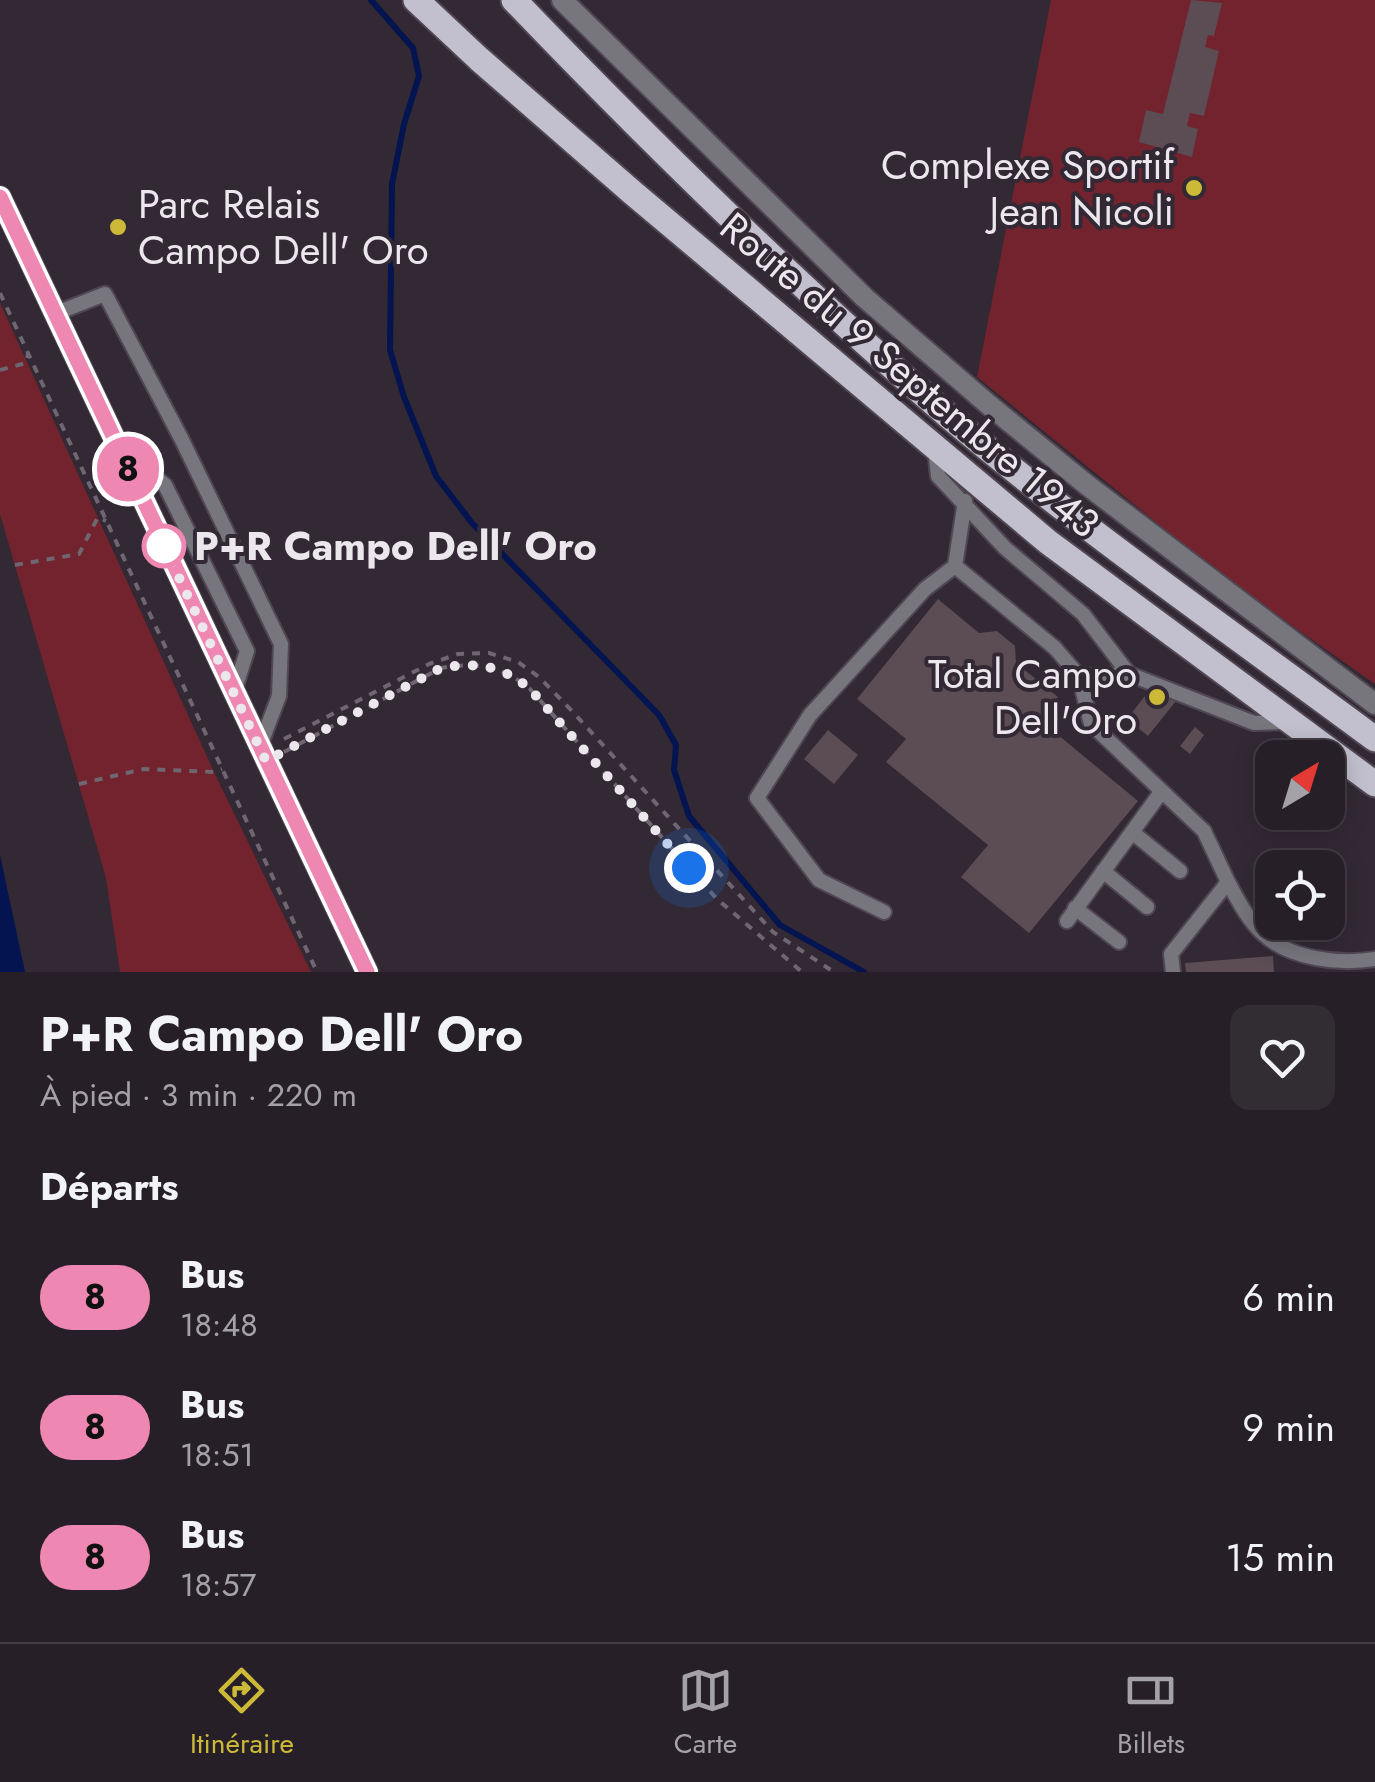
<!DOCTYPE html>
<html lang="fr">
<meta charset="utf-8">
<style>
body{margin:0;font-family:Jost,sans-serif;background:#322c33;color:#f1f3f6;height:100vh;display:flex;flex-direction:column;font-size:38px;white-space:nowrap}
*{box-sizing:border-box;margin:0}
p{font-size:32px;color:#a4a2a7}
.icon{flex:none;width:55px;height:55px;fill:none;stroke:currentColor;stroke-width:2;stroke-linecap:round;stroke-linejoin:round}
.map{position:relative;height:972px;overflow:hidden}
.sheet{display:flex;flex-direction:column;background:#261f27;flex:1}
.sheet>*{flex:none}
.badge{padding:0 20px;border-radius:32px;font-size:35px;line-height:65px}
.needle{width:65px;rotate:38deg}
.tools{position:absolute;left:1255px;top:740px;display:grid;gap:20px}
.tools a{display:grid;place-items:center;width:90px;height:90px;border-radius:20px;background:#261f27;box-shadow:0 5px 25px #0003,0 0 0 2px #423d44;font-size:50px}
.you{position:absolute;width:50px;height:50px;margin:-25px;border:8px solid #fff;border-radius:50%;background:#1a73e8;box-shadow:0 0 0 15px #1a73e833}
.map>.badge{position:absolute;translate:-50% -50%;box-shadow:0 0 0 5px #fff}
h2{padding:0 40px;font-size:38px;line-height:90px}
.round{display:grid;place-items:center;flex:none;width:105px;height:105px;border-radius:20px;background:#322c33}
.head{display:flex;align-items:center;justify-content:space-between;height:170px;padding:0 40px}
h1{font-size:48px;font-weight:700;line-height:75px}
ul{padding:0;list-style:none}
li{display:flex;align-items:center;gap:30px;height:130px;padding:0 40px}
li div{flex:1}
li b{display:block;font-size:38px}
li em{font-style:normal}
li .badge{min-width:110px;font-weight:700;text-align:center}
.dock{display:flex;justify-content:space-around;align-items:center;height:140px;border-top:2px solid #423d44;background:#261f27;font-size:28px;color:#a4a2a7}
.dock a{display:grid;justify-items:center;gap:5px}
.dock .current{color:#ccb938}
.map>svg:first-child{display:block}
</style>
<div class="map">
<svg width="1375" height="972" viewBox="0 0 1375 972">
<rect width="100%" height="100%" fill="#322934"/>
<path fill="#72232d" d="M1051,0H1375V684L1231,583L977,377Z
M0,303L214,772L311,972H120L106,878L0,514Z"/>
<path fill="#031451" d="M0,855L25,972H0Z"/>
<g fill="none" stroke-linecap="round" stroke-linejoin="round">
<path stroke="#031451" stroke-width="6" d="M371,0L413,48L419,76L404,124L392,184L390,350L404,397L436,476L472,523L659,715L676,745L674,770L689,816L780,925L864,972"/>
</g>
<path fill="#5c4c53" d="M1191,0L1222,3L1214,36L1208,35L1205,47L1219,51L1204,116L1190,113L1187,126L1198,129L1192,157L1139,142L1146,110L1163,114Z
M938,599L979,633L997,631L1015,646L1016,663L1058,697L1040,720L1138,801L1029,933L961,877L988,845L886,762L906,739L857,699Z
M1158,679L1180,696L1148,736L1127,719Z
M1195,727L1204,735L1190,754L1180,746Z
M828,730L858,755L834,784L804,759Z
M1282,922H1307L1297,935Z
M1273,956L1274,972H1186L1185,963Z"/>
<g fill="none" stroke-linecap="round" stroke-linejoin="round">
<g stroke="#504752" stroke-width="18">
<path id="service" d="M54,314L105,294L181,438L281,644L279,696L260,746
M935,449L938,476L1005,548L1083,614L1129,674L1254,723L1285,722
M125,453L165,485L247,651L234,692
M965,501L955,566L1055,648L1079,676L1129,674
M1079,676L1091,724L1204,831L1228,882L1171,954L1173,972
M1132,832L1180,871
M1103,871L1147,907
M1228,882C1238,900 1247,919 1263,934C1290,959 1340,965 1375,959
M1075,908L1119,942
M884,912L819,880L757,798L810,715L925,589L955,566
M1067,921L1162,791"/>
</g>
<g stroke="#504752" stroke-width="24">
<path id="minor" d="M562,0L865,298L989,405L1087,485L1375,704"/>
</g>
<g stroke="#504752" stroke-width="24">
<path id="secondary" d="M0,197L367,972"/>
</g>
<g stroke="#504752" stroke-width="29">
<path id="primary" d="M416,0L479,59L633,193L1048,542L1375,784
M514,0C652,144 795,284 946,414C1083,530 1231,632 1375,739"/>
</g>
<path stroke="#6e6670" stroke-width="4" stroke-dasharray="8 8" stroke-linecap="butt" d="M0,293L317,972
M0,370L26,363L28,354
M15,565L79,554L98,517L106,521
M284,739L429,664L458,654L489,653L518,662L539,677L572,711L773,932L834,972
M284,752L441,668C477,662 501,665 530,689L716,898L802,972
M79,784L144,769L214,772L222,769"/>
<use href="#service" stroke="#77767d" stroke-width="14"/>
<use href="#minor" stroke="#77767d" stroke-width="20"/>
<use href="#secondary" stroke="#a2a0ab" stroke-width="20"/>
<use href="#primary" stroke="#c2c0cf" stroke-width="25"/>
</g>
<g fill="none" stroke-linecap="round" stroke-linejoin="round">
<g stroke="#fff" stroke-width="22">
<path id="line" d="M0,197L367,972"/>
</g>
<use href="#line" stroke="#ee87b2" stroke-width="15"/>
<path stroke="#ece6ed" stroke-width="10" stroke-dasharray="0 18" d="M164,546L266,761L441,668C477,662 501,665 530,689L689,868"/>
</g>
<g fill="#ccb938" stroke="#322934" stroke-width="4">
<circle cx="1194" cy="188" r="10"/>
<circle cx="118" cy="227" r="10"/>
<circle cx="1157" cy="697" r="10"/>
</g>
<circle fill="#fff" stroke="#ee87b2" stroke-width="5" cx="164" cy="546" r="20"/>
<g text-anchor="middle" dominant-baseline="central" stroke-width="8" stroke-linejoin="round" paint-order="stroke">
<g font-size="40" fill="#ece6ed" stroke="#322934" text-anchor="end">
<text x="1174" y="165">Complexe Sportif<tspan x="1174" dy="46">Jean Nicoli</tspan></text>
<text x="138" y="204" text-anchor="start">Parc Relais<tspan x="138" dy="46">Campo Dell' Oro</tspan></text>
<text x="1137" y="674">Total Campo<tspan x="1137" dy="46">Dell'Oro</tspan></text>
</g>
<g font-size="40" fill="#ece6ed" stroke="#322934">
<text transform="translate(910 375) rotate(40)">Route du 9 Septembre 1943</text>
</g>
<g font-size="40" font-weight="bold" fill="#ece6ed" stroke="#322934" text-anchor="start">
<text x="194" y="546">P+R Campo Dell' Oro</text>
</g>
</g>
</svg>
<div class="tools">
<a><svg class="needle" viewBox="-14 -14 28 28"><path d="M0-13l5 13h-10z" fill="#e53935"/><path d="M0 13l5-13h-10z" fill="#a4a2a7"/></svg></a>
<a><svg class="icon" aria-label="locate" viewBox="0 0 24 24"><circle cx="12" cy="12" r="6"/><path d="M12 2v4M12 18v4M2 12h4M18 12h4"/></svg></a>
</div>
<div class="you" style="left:689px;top:868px"></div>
<b class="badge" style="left:128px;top:469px;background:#ee87b2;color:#111">8</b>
</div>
<section class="sheet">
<div class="head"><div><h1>P+R Campo Dell' Oro</h1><p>À pied · 3 min · 220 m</p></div><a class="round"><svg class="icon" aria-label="heart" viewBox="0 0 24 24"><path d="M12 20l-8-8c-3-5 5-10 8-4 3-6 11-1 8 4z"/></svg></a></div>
<h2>Départs</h2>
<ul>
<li><span class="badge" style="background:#ee87b2;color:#111">8</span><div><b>Bus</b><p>18:48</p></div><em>6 min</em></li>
<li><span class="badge" style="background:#ee87b2;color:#111">8</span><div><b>Bus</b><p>18:51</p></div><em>9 min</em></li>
<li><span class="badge" style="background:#ee87b2;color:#111">8</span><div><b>Bus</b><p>18:57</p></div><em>15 min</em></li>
</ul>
</section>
<nav class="dock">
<a class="current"><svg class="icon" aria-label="directions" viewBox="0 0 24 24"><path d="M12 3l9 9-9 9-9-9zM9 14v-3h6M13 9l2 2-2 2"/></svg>Itinéraire</a>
<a><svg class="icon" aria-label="map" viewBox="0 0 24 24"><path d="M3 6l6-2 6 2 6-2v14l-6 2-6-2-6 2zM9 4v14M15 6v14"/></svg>Carte</a>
<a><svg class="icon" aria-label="tickets" viewBox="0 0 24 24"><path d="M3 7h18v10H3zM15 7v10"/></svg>Billets</a>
</nav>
